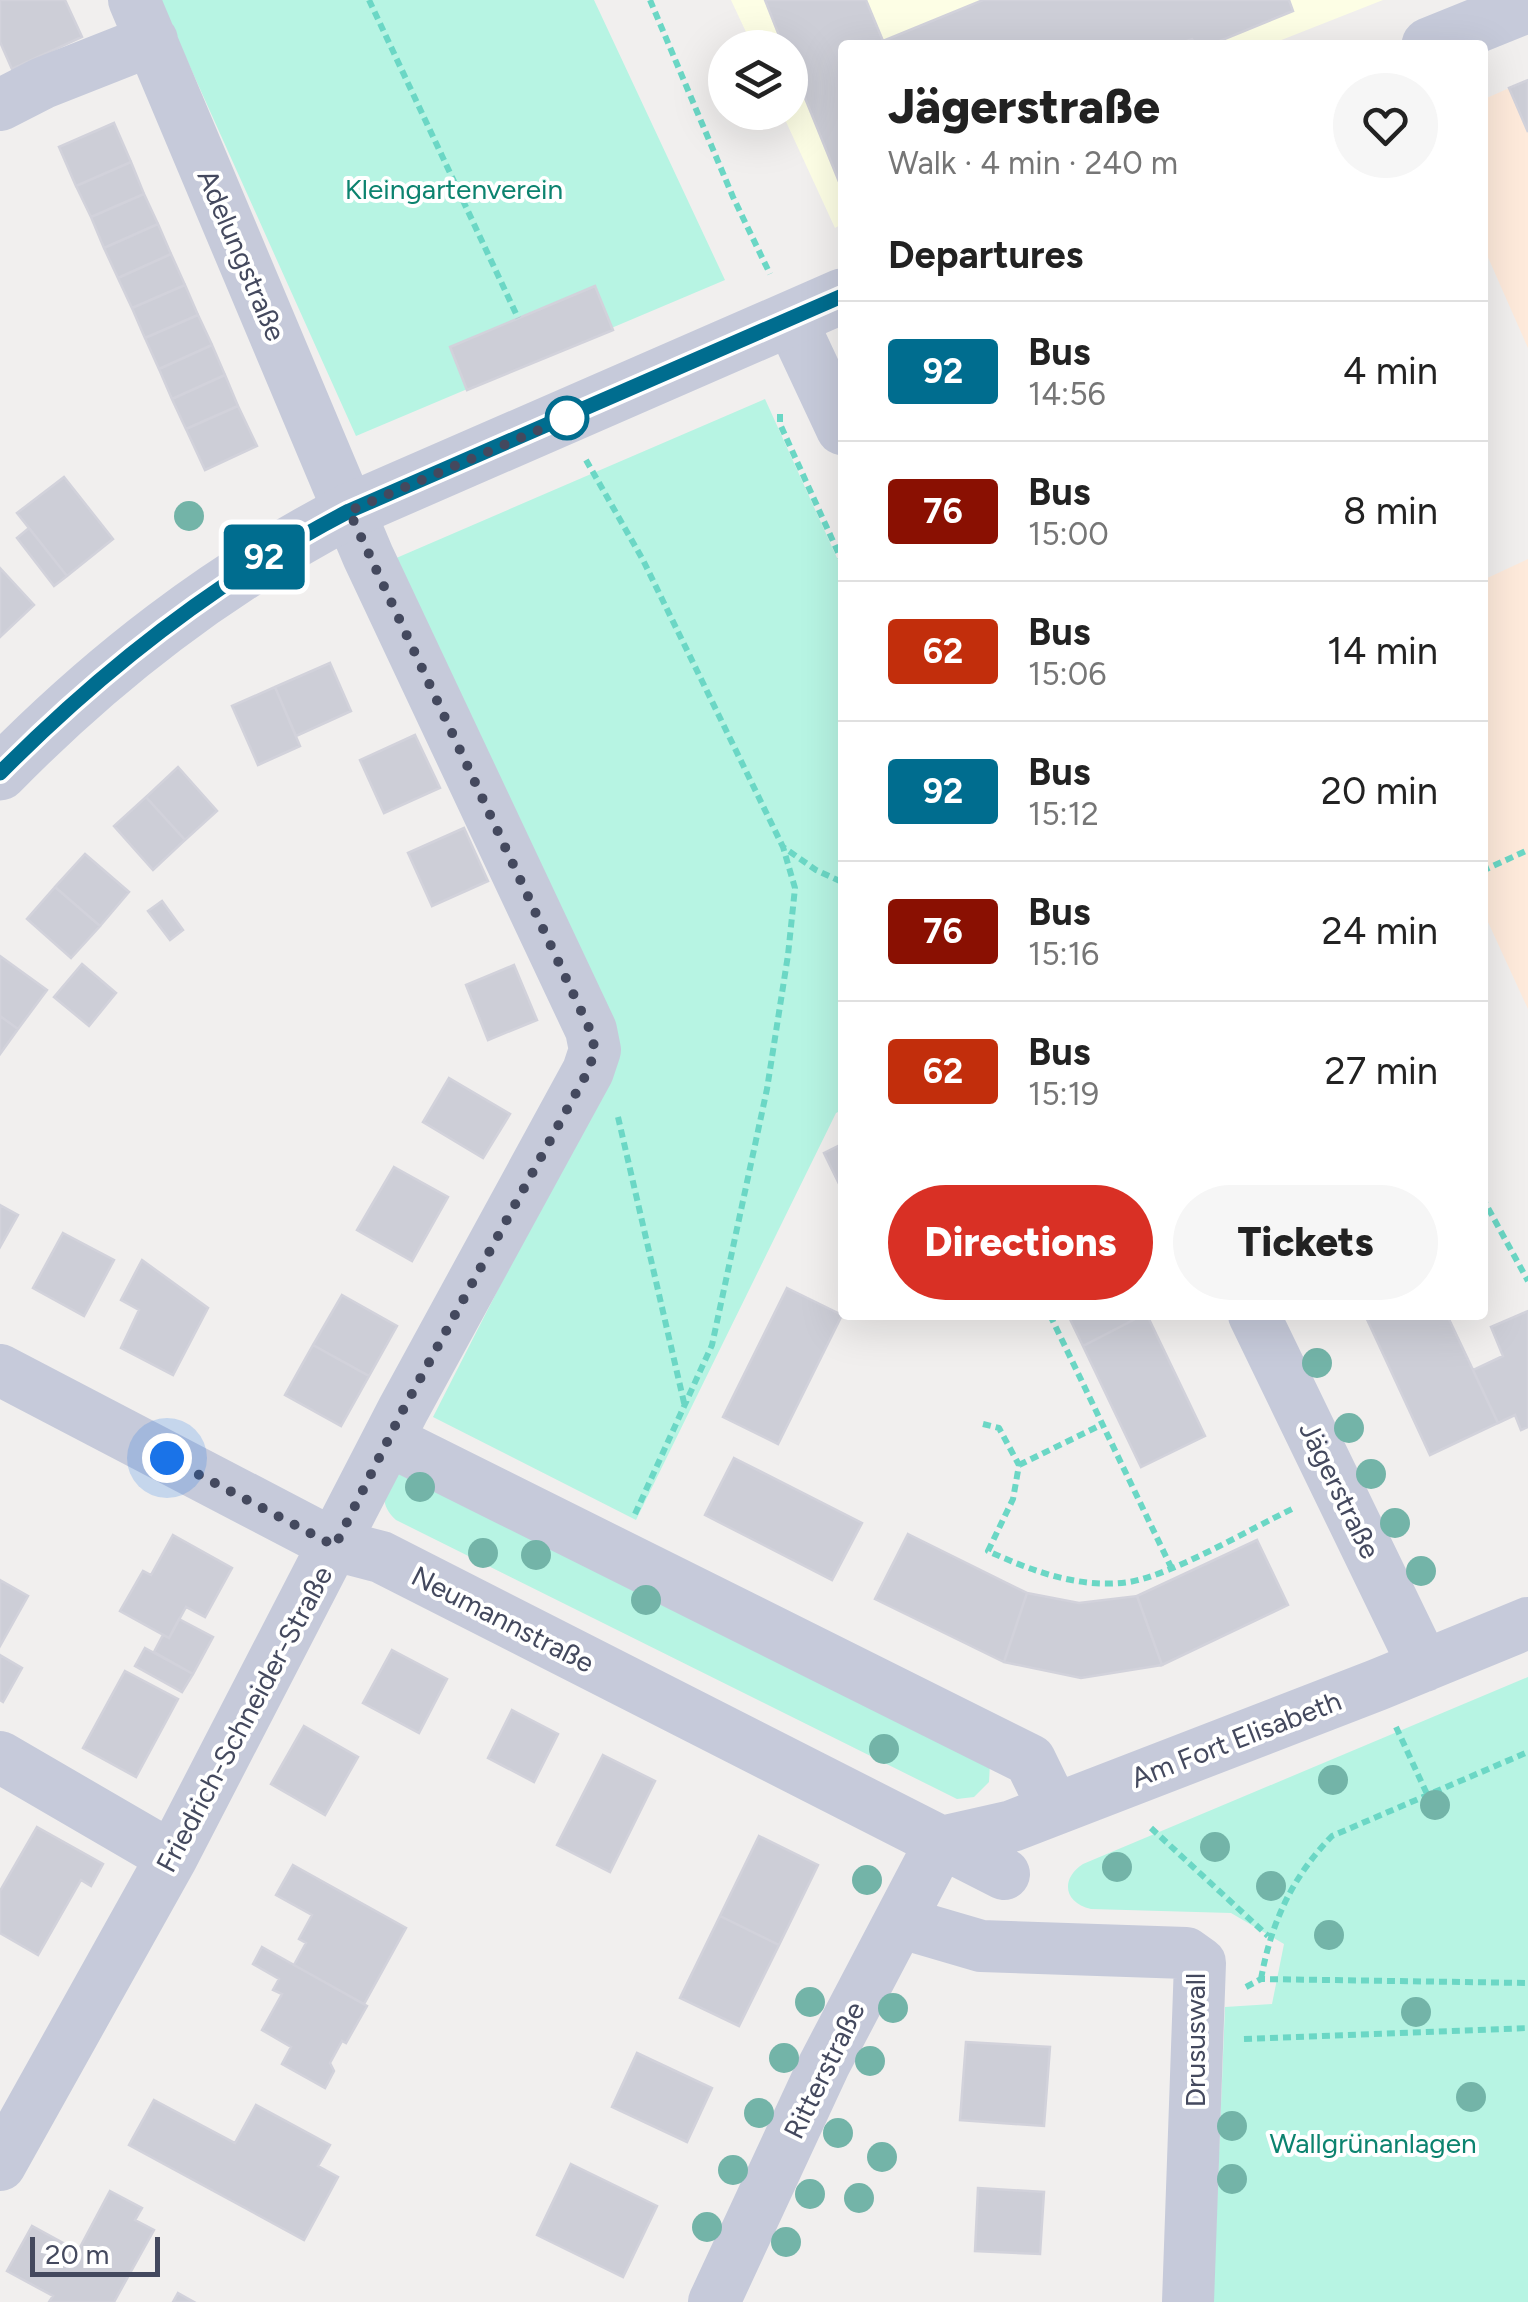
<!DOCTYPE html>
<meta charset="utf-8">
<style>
body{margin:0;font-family:Figtree,sans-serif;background:#f6f6f6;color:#222;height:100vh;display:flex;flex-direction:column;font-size:38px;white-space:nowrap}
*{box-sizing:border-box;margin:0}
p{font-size:32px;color:#767676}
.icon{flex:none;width:55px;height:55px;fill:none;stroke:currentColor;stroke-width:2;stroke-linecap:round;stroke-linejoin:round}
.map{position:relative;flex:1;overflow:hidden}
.panel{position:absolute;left:838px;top:40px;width:650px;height:1280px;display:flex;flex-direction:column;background:#fff;border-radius:10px;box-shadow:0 10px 40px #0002}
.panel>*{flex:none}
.badge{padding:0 20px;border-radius:8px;font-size:35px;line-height:65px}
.fabs{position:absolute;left:708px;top:30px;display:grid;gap:20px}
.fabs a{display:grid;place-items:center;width:100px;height:100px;border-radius:50%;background:#fff;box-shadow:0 10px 40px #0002;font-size:50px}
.scale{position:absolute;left:30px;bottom:25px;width:130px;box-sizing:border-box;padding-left:10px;border:5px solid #44495e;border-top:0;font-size:28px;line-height:35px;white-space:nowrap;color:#44495e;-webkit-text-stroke:8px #fff;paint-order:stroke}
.you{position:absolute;width:50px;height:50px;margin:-25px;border:8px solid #fff;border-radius:50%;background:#1a73e8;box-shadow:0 0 0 15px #1a73e833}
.map>.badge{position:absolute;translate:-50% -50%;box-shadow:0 0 0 5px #fff}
h2{padding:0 50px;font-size:38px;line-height:90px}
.round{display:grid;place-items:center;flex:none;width:105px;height:105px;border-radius:52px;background:#f6f6f6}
.overview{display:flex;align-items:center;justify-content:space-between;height:170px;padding:0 50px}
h1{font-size:48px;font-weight:800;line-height:75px}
.primary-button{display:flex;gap:20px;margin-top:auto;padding:20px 50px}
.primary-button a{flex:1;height:115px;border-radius:60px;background:#d93025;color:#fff;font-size:40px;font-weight:800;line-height:115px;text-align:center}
.primary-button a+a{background:#f6f6f6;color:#222}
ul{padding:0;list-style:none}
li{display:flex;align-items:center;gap:30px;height:140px;padding:0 50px;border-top:2px solid #e0e0e0}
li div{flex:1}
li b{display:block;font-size:38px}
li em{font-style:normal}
li .badge{min-width:110px;font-weight:700;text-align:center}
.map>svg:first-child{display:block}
</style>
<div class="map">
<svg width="1528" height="2302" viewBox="0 0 1528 2302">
<rect width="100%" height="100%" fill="#f1efee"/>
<path fill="#fdfee5" d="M731,0H1383L1269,45H842V224L835,228L782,113L790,112V48L753,47Z"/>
<path fill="#feeadb" d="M1528,80V348L1483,246L1482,100Z
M1528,559V1009L1482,909L1483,580Z"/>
<path fill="#b7f4e3" d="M160,0H594L725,280L356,436Z
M765,399L842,569V1110L836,1113L636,1520L433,1417L604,1082L394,559Z
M395,1472L990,1763L989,1782L974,1797L957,1799L396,1520C378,1503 384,1492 395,1472Z
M1528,1677V2302H1213L1225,2007L1272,2004L1284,1944L1231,1913L1091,1909C1064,1903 1060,1879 1083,1864Z"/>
<path fill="#cdced7" stroke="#d2d2db" stroke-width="2.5" d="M0,0H65L82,37L12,69L0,42Z
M765,0H866L883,41L983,0H1289L1293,11L1210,45H1195L1192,39L1177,45H842V189L790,61V48H784Z
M1528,80V132L1509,88Z
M114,123L131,162L76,186L59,147Z
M131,162L144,194L91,217L76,186Z
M144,194L158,224L104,248L91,217Z
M158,224L171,254L118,278L104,248Z
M171,254L185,285L132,308L118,278Z
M185,285L198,315L145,338L132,308Z
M595,286L613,330L467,390L450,347Z
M198,315L212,345L159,369L145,338Z
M212,345L225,375L172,399L159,369Z
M225,375L238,406L186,429L172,399Z
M238,406L257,446L205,470L186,429Z
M64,477L113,539L67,576L17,513Z
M29,528L67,576L54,586L17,538Z
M0,568L34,605L0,637Z
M330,663L351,711L296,736L275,687Z
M275,687L300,746L258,765L232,706Z
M415,735L440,788L384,813L360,760Z
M178,767L217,811L185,840L146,797Z
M146,797L185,840L153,870L114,826Z
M464,828L488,881L432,906L408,853Z
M85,854L129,892L100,926L55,887Z
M55,887L100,926L71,958L27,919Z
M162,901L183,930L170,940L148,911Z
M0,956L47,990L18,1029L0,1016Z
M82,964L116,993L89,1026L54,997Z
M514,965L537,1020L488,1040L466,985Z
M0,1016L18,1029L0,1054Z
M449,1078L510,1114L483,1158L423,1122Z
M842,1144V1190L824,1153Z
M394,1167L448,1197L412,1261L357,1230Z
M0,1205L18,1215L0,1247Z
M63,1233L114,1260L84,1316L33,1288Z
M142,1260L208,1308L173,1375L121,1348L139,1310L121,1300Z
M787,1288L842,1315L778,1444L723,1417Z
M342,1295L397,1326L369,1376L313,1345Z
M1528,1311V1427L1521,1430L1515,1415L1498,1423L1473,1370L1503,1356L1491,1327Z
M1068,1315H1143L1083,1346Z
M1143,1315H1147L1205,1436L1141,1467L1083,1346Z
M1365,1315H1447L1498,1423L1430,1455Z
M313,1345L369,1376L341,1426L285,1395Z
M734,1458L862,1523L832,1580L705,1515Z
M908,1534L1027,1593L1004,1662L875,1599Z
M173,1535L232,1568L205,1617L186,1607L169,1638L120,1611L143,1571L151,1575Z
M1257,1540L1288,1605L1162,1665L1137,1596Z
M0,1580L28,1596L0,1646Z
M1027,1593L1079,1603L1137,1596L1162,1665L1081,1678L1004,1662Z
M179,1619L213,1637L193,1674L154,1652L163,1635L169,1638Z
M145,1648L193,1674L182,1692L135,1666Z
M392,1650L447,1679L419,1733L363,1703Z
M0,1655L22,1668L3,1702L0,1700Z
M125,1671L178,1699L136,1777L83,1748Z
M512,1710L558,1734L534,1782L488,1758Z
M304,1726L358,1757L325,1815L271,1784Z
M603,1755L655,1781L610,1872L557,1845Z
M37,1827L103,1864L91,1886L81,1880L38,1955L0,1933V1891Z
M759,1836L818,1865L779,1945L720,1916Z
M293,1865L406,1928L364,2004L294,1965L306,1943L299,1939L312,1915L276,1895Z
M720,1916L779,1945L739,2026L680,1998Z
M262,1947L367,2006L346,2043L342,2041L330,2063L334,2071L325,2088L282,2064L291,2047L262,2030L282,1994L273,1990L279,1979L253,1964Z
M966,2042L1050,2047L1044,2126L960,2120Z
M637,2053L712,2088L687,2142L612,2107Z
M154,2100L235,2143L256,2105L330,2145L318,2166L338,2177L304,2240L129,2145Z
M571,2164L657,2206L623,2277L537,2235Z
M978,2188L1044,2192L1040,2254L975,2251Z
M110,2191L142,2208L135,2220L154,2230L114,2302H49L53,2296L7,2271L32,2226L78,2251Z
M178,2293L194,2302H173Z"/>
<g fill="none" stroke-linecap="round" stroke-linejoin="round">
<path stroke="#6bd7c5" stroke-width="6" stroke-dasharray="8 5" stroke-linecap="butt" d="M369,0L518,318
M650,0L733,197L770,274
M780,414V424L842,561
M586,460L643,560L783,847L816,870L842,882
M1482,871L1528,850
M1482,949V954
M618,1117L685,1407
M1482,1197L1528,1281
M1050,1315L1171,1567
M983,1424L999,1428L1019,1465L1013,1499L988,1551C1032,1571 1079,1589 1129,1582C1172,1575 1250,1529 1292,1509
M1019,1465L1103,1424
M635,1514L712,1345L767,1089L788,955L795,888L783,847
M1396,1727L1427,1794
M1151,1828L1268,1936
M1261,1979C1271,1923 1292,1877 1332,1836L1528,1752
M1246,1987L1261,1979L1528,1983
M1244,2039L1528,2028"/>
<path stroke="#c6cada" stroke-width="52" d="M0,105L43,83L152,40
M790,318L842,429
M1254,1315L1424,1666
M0,1370L335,1545L381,1557L1004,1874
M388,1440L1030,1760L1054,1809
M0,1757L172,1857
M899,1922L981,1946L1186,1953L1200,1963L1188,2302
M0,2165L172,1857L403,1410L588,1071L595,1050L591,1030L368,556L134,0
M714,2302L824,2065L941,1842L1012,1826L1377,1685L1528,1623"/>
<path stroke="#c6cada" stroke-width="55" d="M1429,45L1528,5
M0,773C105,666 217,580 349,511L842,296"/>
</g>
<g fill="#73b4a8">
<circle cx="189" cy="516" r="15"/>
<circle cx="1317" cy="1363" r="15"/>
<circle cx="1349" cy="1428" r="15"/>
<circle cx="1371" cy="1474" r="15"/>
<circle cx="420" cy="1487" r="15"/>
<circle cx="1395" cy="1523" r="15"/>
<circle cx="483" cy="1553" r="15"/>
<circle cx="536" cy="1555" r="15"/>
<circle cx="1421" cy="1571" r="15"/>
<circle cx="646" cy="1600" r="15"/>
<circle cx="884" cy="1749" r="15"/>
<circle cx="1333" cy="1780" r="15"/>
<circle cx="1435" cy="1805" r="15"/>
<circle cx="1215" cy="1847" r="15"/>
<circle cx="1117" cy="1867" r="15"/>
<circle cx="867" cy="1880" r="15"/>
<circle cx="1271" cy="1886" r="15"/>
<circle cx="1329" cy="1935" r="15"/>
<circle cx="810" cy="2002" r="15"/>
<circle cx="893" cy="2008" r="15"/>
<circle cx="1416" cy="2012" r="15"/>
<circle cx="784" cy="2058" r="15"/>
<circle cx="870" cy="2061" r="15"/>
<circle cx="1471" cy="2097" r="15"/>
<circle cx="759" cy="2113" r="15"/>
<circle cx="1232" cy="2126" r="15"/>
<circle cx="838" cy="2133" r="15"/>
<circle cx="882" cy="2157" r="15"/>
<circle cx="733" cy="2170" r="15"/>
<circle cx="1232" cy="2179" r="15"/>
<circle cx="810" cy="2194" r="15"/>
<circle cx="859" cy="2198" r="15"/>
<circle cx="707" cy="2227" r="15"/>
<circle cx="786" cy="2242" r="15"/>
</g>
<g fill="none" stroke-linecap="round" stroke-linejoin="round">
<g stroke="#fff" stroke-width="22">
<path id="line" d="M0,773C104,668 218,579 349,511L842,296"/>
</g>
<use href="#line" stroke="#006d8f" stroke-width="15"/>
<path stroke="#44495e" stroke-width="10" stroke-dasharray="0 18" d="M167,1458L335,1546L403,1410L588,1071L595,1050L590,1030L349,511L567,418"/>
</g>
<circle fill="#fff" stroke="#006d8f" stroke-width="5" cx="567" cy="418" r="20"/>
<g text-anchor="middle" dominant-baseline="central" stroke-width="8" stroke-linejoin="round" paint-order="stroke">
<g font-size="28" fill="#0c836f" stroke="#fff">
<text x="454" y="189">Kleingartenverein</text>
<text x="1373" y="2143">Wallgrünanlagen</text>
</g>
<g font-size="28" fill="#44495e" stroke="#fff">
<text transform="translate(242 255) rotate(67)">Adelungstraße</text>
<text transform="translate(1340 1490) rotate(64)">Jägerstraße</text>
<text transform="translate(503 1619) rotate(27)">Neumannstraße</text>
<text transform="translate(244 1719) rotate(-62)">Friedrich-Schneider-Straße</text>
<text transform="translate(1236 1739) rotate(-21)">Am Fort Elisabeth</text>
<text transform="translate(1195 2040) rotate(-90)">Drususwall</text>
<text transform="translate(824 2070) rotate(-64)">Ritterstraße</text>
</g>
</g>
</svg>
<div class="fabs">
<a><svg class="icon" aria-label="layers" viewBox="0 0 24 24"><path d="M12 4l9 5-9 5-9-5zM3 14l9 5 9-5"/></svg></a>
</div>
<div class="scale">20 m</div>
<div class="you" style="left:167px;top:1458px"></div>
<b class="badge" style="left:264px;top:557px;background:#006d8f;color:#fff">92</b>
<section class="panel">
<div class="overview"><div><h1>Jägerstraße</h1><p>Walk · 4 min · 240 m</p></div><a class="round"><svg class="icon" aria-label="heart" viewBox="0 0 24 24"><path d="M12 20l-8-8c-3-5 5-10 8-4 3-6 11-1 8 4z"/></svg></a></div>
<h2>Departures</h2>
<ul>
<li><span class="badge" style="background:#006d8f;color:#fff">92</span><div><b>Bus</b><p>14:56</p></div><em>4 min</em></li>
<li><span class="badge" style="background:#8a1002;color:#fff">76</span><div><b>Bus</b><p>15:00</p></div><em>8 min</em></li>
<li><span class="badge" style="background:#c22e0c;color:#fff">62</span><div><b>Bus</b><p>15:06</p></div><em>14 min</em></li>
<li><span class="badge" style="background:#006d8f;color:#fff">92</span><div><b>Bus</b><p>15:12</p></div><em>20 min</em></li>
<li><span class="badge" style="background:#8a1002;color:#fff">76</span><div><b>Bus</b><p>15:16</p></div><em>24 min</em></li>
<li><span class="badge" style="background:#c22e0c;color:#fff">62</span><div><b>Bus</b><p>15:19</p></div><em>27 min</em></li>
</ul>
<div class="primary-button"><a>Directions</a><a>Tickets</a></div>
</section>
</div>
